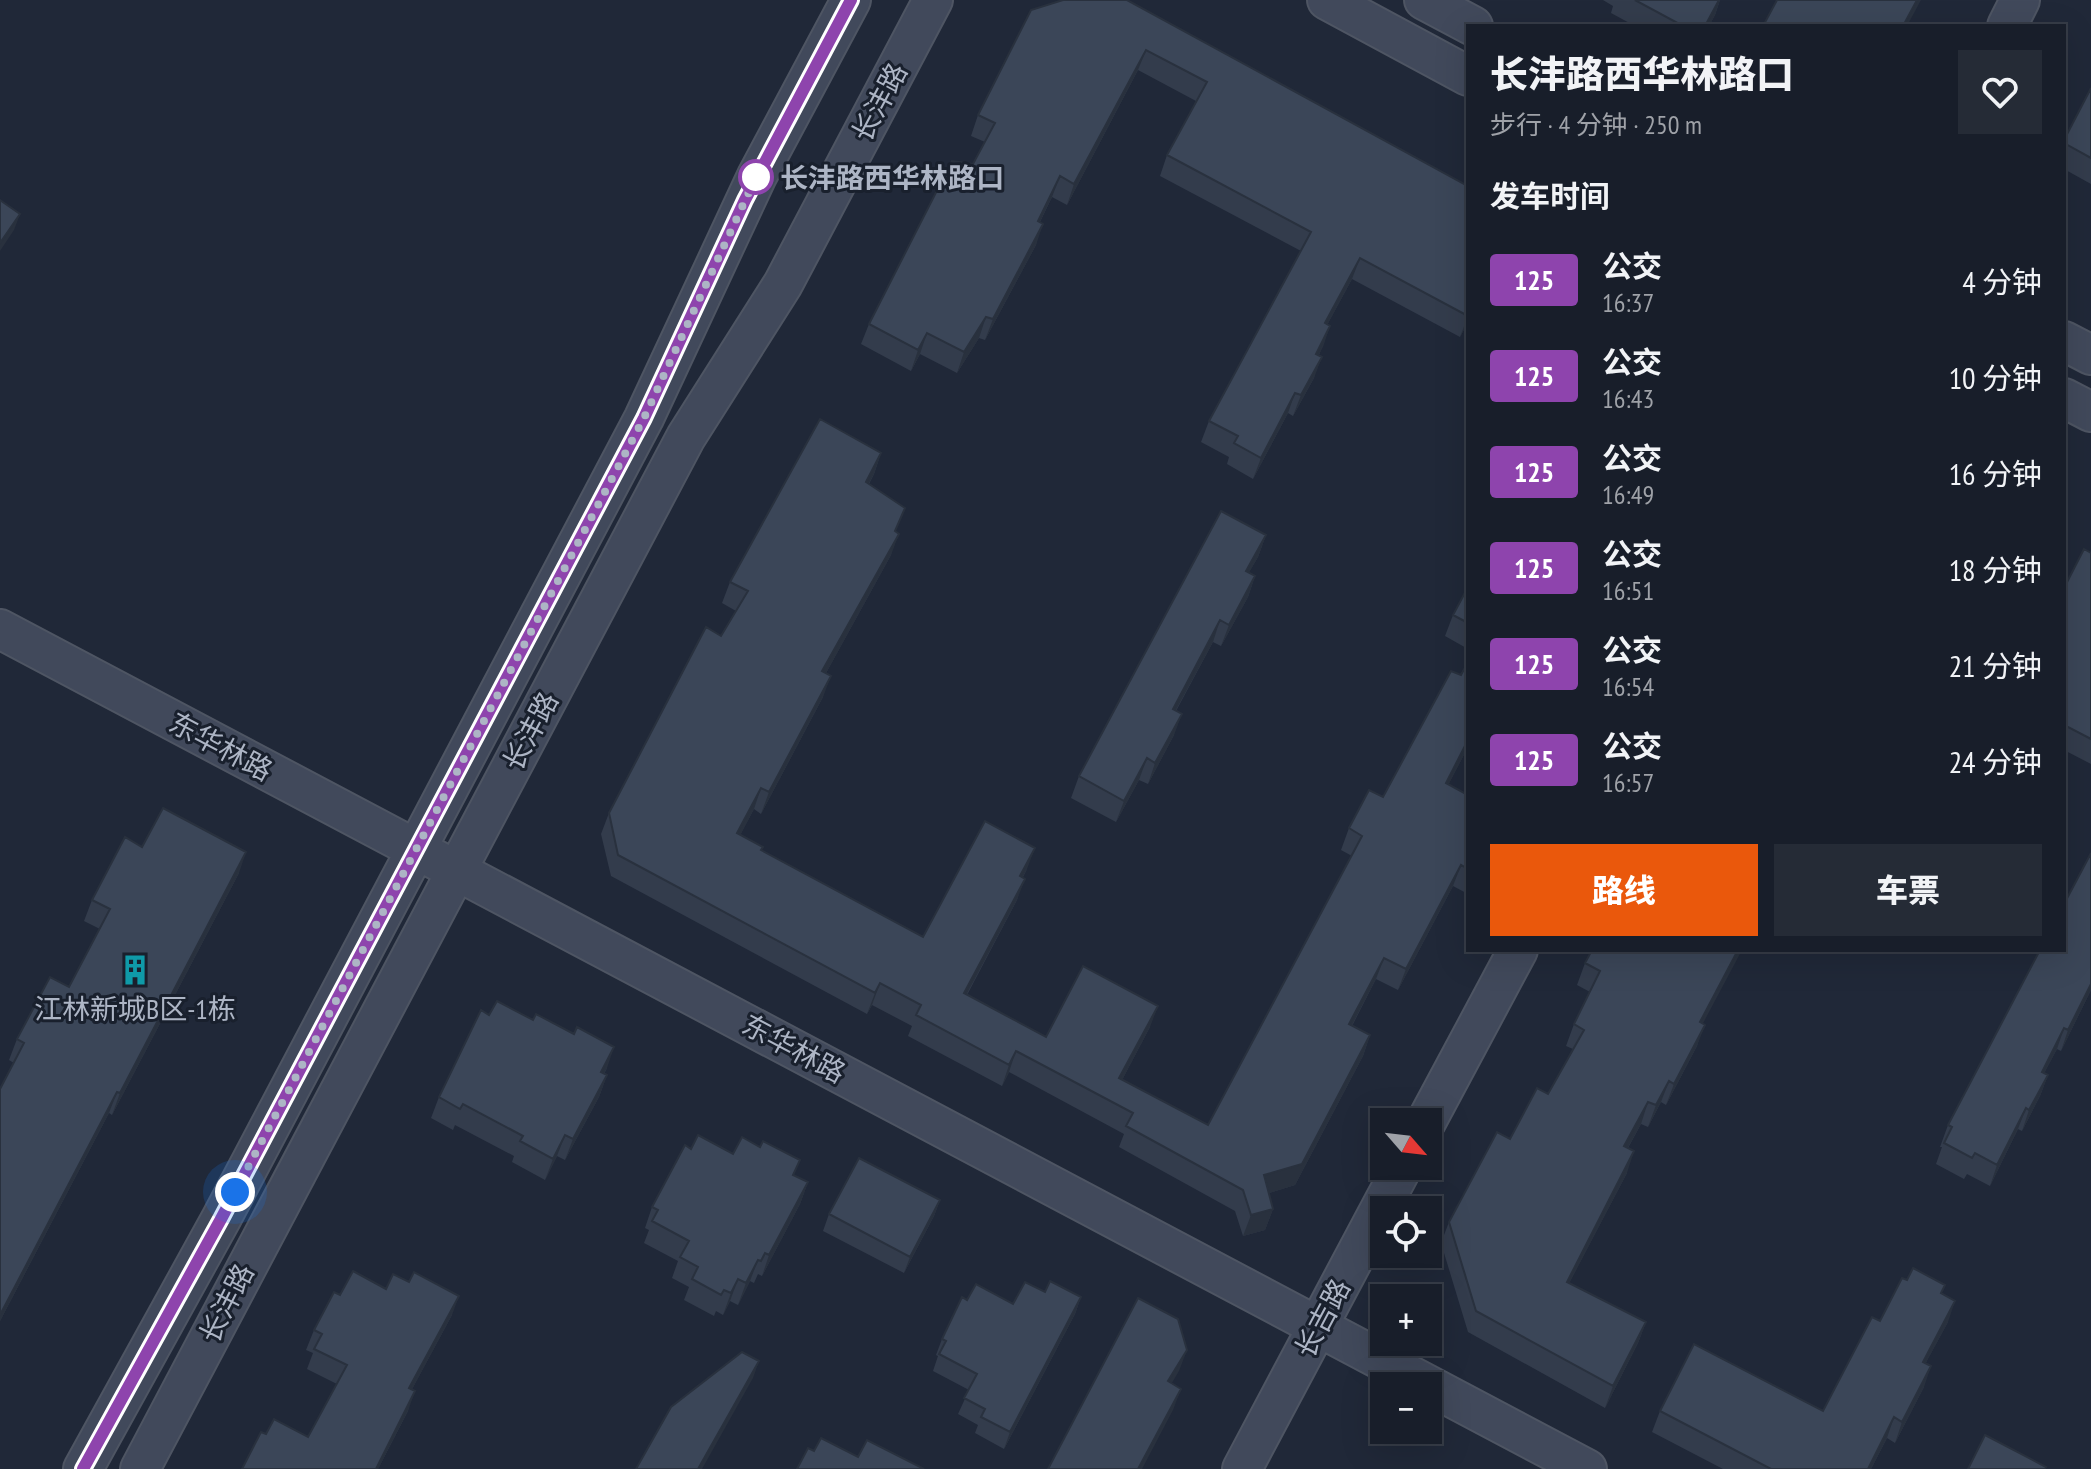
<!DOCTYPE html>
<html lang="zh">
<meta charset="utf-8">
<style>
body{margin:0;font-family:"PT Sans Narrow","Noto Sans SC",sans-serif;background:#252b36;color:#f1f3f6;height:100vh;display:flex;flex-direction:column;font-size:30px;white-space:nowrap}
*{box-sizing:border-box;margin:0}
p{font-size:26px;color:#9fa2a8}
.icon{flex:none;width:44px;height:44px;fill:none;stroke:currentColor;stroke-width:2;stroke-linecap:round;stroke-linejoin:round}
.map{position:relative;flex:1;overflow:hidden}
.sheet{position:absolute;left:1466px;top:24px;width:600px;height:928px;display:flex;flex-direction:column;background:#181e2a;border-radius:0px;box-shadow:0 8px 32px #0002,0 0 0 2px #363c47}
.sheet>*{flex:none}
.badge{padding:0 16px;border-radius:6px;font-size:28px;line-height:52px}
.needle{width:52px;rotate:118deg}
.fabs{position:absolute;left:1370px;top:1108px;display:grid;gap:16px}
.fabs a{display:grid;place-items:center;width:72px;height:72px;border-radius:0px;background:#181e2a;box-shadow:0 8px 32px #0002,0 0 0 2px #363c47;font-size:40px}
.you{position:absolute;width:40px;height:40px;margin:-20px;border:6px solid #fff;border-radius:50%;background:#1a73e8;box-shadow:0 0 0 12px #1a73e833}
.map>.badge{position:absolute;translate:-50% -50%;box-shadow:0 0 0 4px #fff}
h2{padding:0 24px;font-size:30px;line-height:72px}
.round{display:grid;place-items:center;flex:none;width:84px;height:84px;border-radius:0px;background:#252b36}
.headline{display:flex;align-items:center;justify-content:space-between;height:136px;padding:0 24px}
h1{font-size:38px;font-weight:800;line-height:60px}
.primary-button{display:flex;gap:16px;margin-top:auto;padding:16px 24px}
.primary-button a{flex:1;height:92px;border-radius:0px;background:#ea580c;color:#fff;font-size:32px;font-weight:800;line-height:92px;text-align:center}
.primary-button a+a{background:#252b36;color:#f1f3f6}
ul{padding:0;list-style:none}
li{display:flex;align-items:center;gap:24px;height:96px;padding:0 24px}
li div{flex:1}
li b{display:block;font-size:30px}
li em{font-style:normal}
li .badge{min-width:88px;font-weight:700;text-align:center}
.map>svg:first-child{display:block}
</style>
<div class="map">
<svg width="2091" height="1469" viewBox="0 0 2091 1469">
<rect width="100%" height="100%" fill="#202838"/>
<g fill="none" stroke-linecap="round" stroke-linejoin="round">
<g stroke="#4e5563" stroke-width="42">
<path id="secondary" d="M1327,0L1468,76
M1424,0L1473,26
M2007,26L2020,0
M2064,341L2091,355
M2064,398L2091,412
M0,629L1587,1469
M1426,1122L1518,950
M83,1469L221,1219L644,418L757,176L851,0
M140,1469L686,437L783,284L933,0
M1242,1469L1403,1166"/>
</g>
<use href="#secondary" stroke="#41495b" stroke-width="38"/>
</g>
<path fill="#333c4c" d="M1063,0L1468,186V322L1460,337L1352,279L1327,325L1330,326L1319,355L1314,378L1293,416L1288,413L1253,479L1227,464L1229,457L1201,442L1209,421L1301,251L1160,176L1167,155L1196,101L1138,70L1067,205L1052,197L1040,222L1036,245L985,340L979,338L957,373L920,354L911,371L861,344L869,324L973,164L985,142L971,136L978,115Z
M1603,0H1720L1715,15L1709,26H1635L1611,13L1613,6Z
M2091,88V184L2064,169V140Z
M881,453L874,474L869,484L896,532L891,555L826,673L823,697L761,814L754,809L740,835L761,851L923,937L1027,869L1023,877L1017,900L967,995L1046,1037L1150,1027L1122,1080L1208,1125L1352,856L1341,850L1349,828L1383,797L1468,662V747L1448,785L1468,795V894L1453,886L1398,990L1376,979L1352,1026L1370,1035L1363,1056L1295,1185L1269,1193L1273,1209L1265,1230L1243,1236L1235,1211L1119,1147L1124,1134L1009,1072L1002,1086L908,1036L912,1026L872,1005L867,1014L611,876L601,834L609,813L736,611L722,603L730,582Z
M1266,535L1258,557L1249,572L1255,576L1248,597L1221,646L1213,642L1176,711L1174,735L1148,784L1139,780L1116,822L1071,798L1079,776Z
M2091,553V764L2064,750V588Z
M1468,587V649L1445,636L1453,615Z
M142,847L239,873L112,1115L109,1113L0,1321V1089L14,1063L9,1060L17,1039L69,987L100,929L84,921L92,900Z
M2091,853V990L2061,1051L2057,1049L2044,1073L2048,1075L2040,1096L2022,1131L2018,1129L1990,1186L1967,1174L1964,1179L1936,1164L1942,1147H1940L1948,1125Z
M1585,963L1703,1024L1697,1046L1666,1105L1661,1102L1648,1127L1641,1124L1628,1148L1627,1173L1569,1283L1646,1322L1638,1343L1605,1408L1468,1332L1441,1243L1449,1222L1510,1139L1548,1094L1573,1049L1566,1046L1574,1024L1590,992L1577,985Z
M607,1068L604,1074L607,1075L599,1097L565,1160L557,1156L545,1180L512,1162L514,1156L455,1125L453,1130L431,1118L439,1097Z
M691,1149L733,1154L795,1176L808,1182L800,1204L762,1276L758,1274L754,1283L750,1281L738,1305L730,1301L723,1315L716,1311L714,1316L684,1300L689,1287L672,1278L678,1261L644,1243L649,1230L645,1228L652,1207Z
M940,1200L934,1216L904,1273L823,1231L829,1214Z
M386,1289L452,1315L412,1389L408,1411L378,1469L308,1437L337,1384L307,1369L313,1353L306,1350L314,1330L340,1295Z
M1045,1292L1081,1297L1075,1314L1004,1449L975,1433L978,1425L958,1414L969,1390L933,1371L938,1356L936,1355L942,1339L967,1300L1013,1304Z
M1942,1293L1948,1322L1925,1364L1924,1387L1895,1443L1887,1438L1871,1469H1723L1652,1432L1660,1411H1823L1880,1321Z"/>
<path fill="#29313e" d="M1719,0H1720L1715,15L1709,26H1705Z
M1917,0H1921L1907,26H1903Z
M1146,50L1138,70L1067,205L1074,184Z
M1060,176L1052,197L1030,242L1038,221Z
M20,214L14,230L0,251V243Z
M1043,224L1036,245L985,340L993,319Z
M1360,258L1352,279L1317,344L1325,323Z
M1468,316V322L1460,337Z
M986,317L979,338L957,373L964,352Z
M1330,326L1323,347L1308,375L1316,354Z
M927,333L920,354L911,371L918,350Z
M1322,357L1314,378L1293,416L1301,395Z
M1295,393L1288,413L1253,479L1261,458Z
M881,453L874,474L858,503L866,482Z
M899,534L891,555L815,693L822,671Z
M1266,535L1258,557L1238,592L1246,571Z
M1255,576L1248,597L1221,646L1229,625Z
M1220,620L1213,642L1165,730L1173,709Z
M831,676L823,697L761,814L769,792Z
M1182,714L1174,735L1148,784L1155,763Z
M1468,740V747L1438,805L1446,783Z
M1147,758L1139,780L1116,822L1124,801Z
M761,788L754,809L730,855L737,833Z
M1035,848L1027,869L1012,897L1020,876Z
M246,852L239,873L112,1115L120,1093Z
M1461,865L1453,886L1398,990L1406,969Z
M1025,879L1017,900L956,1014L964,993Z
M1738,950H1742L1692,1044L1700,1022Z
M1384,958L1376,979L1341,1046L1349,1024Z
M880,983L872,1005L867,1014L875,993Z
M2091,984V990L2061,1051L2068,1030Z
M1158,1006L1150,1027L1112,1099L1119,1078Z
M1705,1025L1697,1046L1666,1105L1674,1084Z
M2064,1028L2057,1049L2034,1093L2042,1072Z
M1370,1035L1363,1056L1295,1185L1256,1197L1264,1175Z
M614,1047L607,1068L593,1093L601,1072Z
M1016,1051L1009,1072L1002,1086L1009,1065Z
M607,1075L599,1097L565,1160L573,1139Z
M2048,1075L2040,1096L2022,1131L2029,1110Z
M1669,1081L1661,1102L1648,1127L1656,1105Z
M117,1092L109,1113L0,1321V1315Z
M1648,1102L1641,1124L1617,1167L1624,1146Z
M2026,1108L2018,1129L1990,1186L1997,1165Z
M565,1135L557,1156L545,1180L553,1159Z
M1634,1151L1627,1173L1559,1303L1567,1282Z
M808,1182L800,1204L762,1276L769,1255Z
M940,1200L934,1216L904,1273L910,1257Z
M1273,1209L1265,1230L1243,1236L1251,1215Z
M758,1260L750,1281L738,1305L746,1283Z
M738,1279L730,1301L723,1315L731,1293Z
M459,1296L452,1315L402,1408L409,1388Z
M1081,1297L1075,1314L1004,1449L1010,1432Z
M1955,1301L1948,1322L1915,1383L1923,1362Z
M1646,1322L1638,1343L1605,1408L1613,1386Z
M1187,1350L1179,1371L1160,1403L1168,1381Z
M759,1361L753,1378L702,1469H698Z
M1931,1366L1924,1387L1895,1443L1902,1422Z
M1181,1389L1173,1410L1142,1469H1138Z
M415,1391L408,1411L378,1469H376Z
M1894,1417L1887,1438L1871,1469H1868Z"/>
<path fill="#3b4658" stroke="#29313e" stroke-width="2" d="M1063,0H1127L1468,186V316L1360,258L1325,323L1330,326L1316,354L1322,357L1301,395L1295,393L1261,458L1234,443L1238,436L1209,421L1311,232L1167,155L1207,82L1146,50L1074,184L1060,176L1038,221L1043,224L993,319L986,317L964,352L927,333L918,350L869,324L952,161L973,164L995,123L978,115L1031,10Z
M1635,0H1719L1705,26H1683Z
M1777,0H1917L1903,26H1763Z
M2091,88V158L2064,143V140Z
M0,200L20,214L0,243Z
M820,419L881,453L866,482L905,508L895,531L899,534L822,671L831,676L769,792L761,788L737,833L763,847L761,850L923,937L985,821L1035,848L1020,876L1025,879L964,993L1046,1037L1083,966L1158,1006L1119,1078L1208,1125L1362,836L1349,828L1369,790L1383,797L1451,671L1461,675L1468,662V740L1446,783L1468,795V869L1461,865L1406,969L1384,958L1349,1024L1370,1035L1302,1164L1264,1175L1273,1209L1251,1215L1243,1190L1126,1126L1133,1113L1016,1051L1009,1065L916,1015L921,1005L880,983L875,993L618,855L609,813L706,627L721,636L748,591L730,582Z
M1221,511L1266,535L1246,571L1255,576L1229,625L1220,620L1173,709L1182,714L1155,763L1147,758L1124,801L1079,776Z
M2084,549L2091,553V739L2064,725V588Z
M1468,587V623L1453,615Z
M163,808L246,852L120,1093L117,1092L0,1315V1089L24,1043L17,1039L50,977L69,987L110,909L92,900L125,837L142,847Z
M2091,853V984L2068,1030L2064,1028L2042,1072L2048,1075L2029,1110L2026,1108L1997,1165L1975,1153L1972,1158L1944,1143L1952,1127L1948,1125L2040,950H2064V904Z
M1592,950H1738L1700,1022L1705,1025L1674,1084L1669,1081L1656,1105L1648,1102L1624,1146L1634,1151L1567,1282L1646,1322L1613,1386L1476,1311L1449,1222L1497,1132L1510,1139L1537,1088L1548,1094L1584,1030L1574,1024L1600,971L1585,963Z
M497,1001L533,1020L536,1014L574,1034L577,1027L614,1047L601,1072L607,1075L573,1139L565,1135L553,1159L520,1141L523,1136L463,1104L460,1109L439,1097L481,1010L489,1015Z
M698,1135L733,1154L742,1137L760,1147L763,1141L800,1160L793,1175L808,1182L769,1255L765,1253L761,1261L758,1260L746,1283L738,1279L731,1293L724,1290L721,1295L692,1279L698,1267L680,1257L689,1241L652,1221L658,1210L652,1207L685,1145L691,1149Z
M859,1158L940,1200L910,1257L829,1214Z
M1913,1268L1945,1285L1941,1293L1955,1301L1923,1362L1931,1366L1902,1422L1894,1417L1868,1469H1771L1660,1411L1694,1344L1823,1411L1872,1317L1880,1321L1902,1278L1907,1280Z
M353,1271L386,1289L393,1274L409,1282L414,1272L459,1296L409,1388L415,1391L376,1469H242L261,1432L266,1434L274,1419L308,1437L347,1365L314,1349L322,1334L314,1330L334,1292L340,1295Z
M1050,1281L1081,1297L1010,1432L981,1417L985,1409L964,1398L977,1374L939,1354L946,1341L942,1339L962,1297L967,1300L976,1284L1013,1304L1025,1282L1045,1292Z
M1138,1298L1178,1319L1187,1350L1168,1381L1181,1389L1138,1469H1048Z
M742,1352L759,1361L698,1469H636L671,1407Z
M1985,1435L2046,1467L2044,1469H1968Z
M821,1438L858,1457L867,1440L924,1469H797L808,1448L814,1451Z"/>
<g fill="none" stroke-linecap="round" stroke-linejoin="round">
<g stroke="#fff" stroke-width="18">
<path id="line" d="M83,1469L221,1219L644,418L745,200L851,0"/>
</g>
<use href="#line" stroke="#8e44ad" stroke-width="12"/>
<path stroke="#adb5c5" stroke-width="8" stroke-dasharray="0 14.4" d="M235,1192L644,418L756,177"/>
</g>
<defs>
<g id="building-bare" transform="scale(2.4)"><path d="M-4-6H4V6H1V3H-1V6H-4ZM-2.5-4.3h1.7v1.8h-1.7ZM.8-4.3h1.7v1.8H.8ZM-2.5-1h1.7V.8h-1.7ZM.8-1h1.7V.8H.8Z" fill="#0f9aa8" stroke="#19202d" stroke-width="2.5" paint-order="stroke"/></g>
</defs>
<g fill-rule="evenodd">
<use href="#building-bare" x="135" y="970"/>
</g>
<circle fill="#fff" stroke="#8e44ad" stroke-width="4" cx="756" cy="177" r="16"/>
<g text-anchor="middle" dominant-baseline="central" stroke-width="6" stroke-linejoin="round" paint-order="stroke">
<g font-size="28" fill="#adb5c5" stroke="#19202d">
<text transform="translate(879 102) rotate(-62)">长沣路</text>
<text transform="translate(530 731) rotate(-62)">长沣路</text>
<text transform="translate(221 746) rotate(28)">东华林路</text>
<text transform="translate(794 1048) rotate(28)">东华林路</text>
<text transform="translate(226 1303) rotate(-63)">长沣路</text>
<text transform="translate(1322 1318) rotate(-62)">长吉路</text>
</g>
<g font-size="28" font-weight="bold" fill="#adb5c5" stroke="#19202d" text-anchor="start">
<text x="780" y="177">长沣路西华林路口</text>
</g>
<g font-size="28" fill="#adb5c5" stroke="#19202d">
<text x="135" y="1008">江林新城B区-1栋</text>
</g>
</g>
</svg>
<div class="fabs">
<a><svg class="needle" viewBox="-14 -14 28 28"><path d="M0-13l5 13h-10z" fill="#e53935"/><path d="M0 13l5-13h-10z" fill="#9fa2a8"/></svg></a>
<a><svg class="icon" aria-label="locate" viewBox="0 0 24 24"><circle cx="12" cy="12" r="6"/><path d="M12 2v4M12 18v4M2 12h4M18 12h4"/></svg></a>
<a>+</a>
<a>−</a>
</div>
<div class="you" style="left:235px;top:1192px"></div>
<section class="sheet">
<div class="headline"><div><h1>长沣路西华林路口</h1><p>步行 · 4 分钟 · 250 m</p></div><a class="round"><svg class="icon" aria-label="heart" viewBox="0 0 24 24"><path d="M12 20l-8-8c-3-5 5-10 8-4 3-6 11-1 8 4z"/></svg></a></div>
<h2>发车时间</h2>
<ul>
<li><span class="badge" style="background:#8e44ad;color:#fff">125</span><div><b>公交</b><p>16:37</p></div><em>4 分钟</em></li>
<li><span class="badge" style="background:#8e44ad;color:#fff">125</span><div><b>公交</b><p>16:43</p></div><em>10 分钟</em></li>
<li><span class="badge" style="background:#8e44ad;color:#fff">125</span><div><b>公交</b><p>16:49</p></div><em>16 分钟</em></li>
<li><span class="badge" style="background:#8e44ad;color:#fff">125</span><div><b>公交</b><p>16:51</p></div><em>18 分钟</em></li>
<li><span class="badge" style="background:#8e44ad;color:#fff">125</span><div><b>公交</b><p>16:54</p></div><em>21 分钟</em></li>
<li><span class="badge" style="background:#8e44ad;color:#fff">125</span><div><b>公交</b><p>16:57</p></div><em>24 分钟</em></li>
</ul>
<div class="primary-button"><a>路线</a><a>车票</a></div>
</section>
</div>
